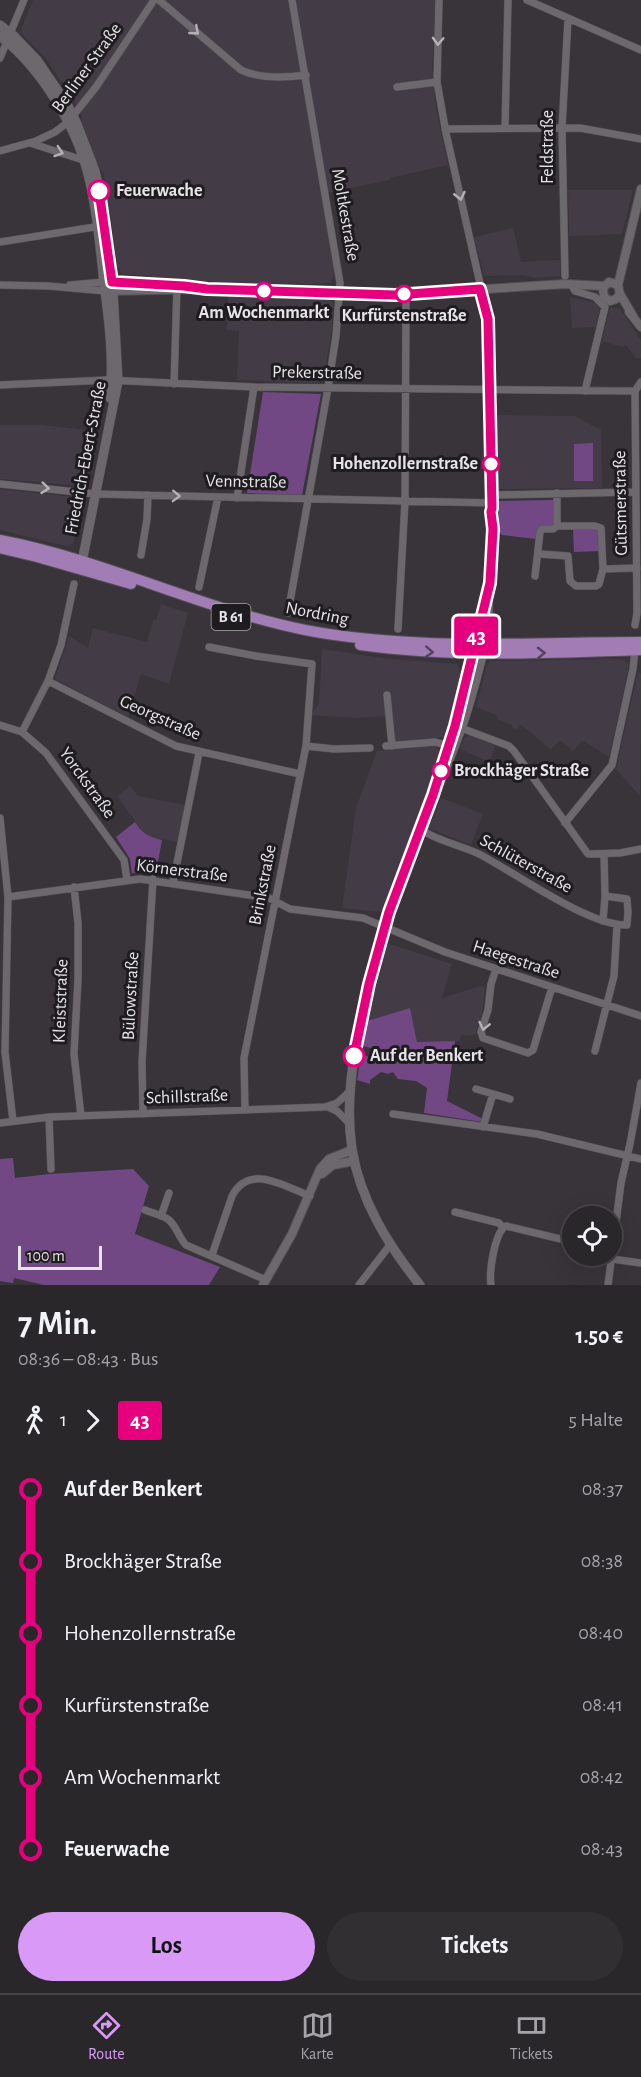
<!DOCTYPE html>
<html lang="de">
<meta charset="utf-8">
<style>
body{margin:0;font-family:"Alegreya Sans",sans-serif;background:#322f33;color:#f1f3f6;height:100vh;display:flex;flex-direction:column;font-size:22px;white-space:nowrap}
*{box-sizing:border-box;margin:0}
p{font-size:20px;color:#a5a5a9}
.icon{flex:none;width:33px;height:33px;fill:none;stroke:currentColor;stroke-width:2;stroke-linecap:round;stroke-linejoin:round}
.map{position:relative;height:1285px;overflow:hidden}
.panel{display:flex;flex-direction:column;background:#2a272b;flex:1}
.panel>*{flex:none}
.badge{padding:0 12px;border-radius:4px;font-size:21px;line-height:39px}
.buttons{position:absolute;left:562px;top:1206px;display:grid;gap:12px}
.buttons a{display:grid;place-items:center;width:60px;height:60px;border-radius:50%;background:#2a272b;box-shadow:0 6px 24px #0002,0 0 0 2px #464447;font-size:30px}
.scale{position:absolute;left:18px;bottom:15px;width:84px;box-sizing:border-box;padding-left:6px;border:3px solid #e6e4e8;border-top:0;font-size:16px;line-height:21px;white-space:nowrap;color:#e6e4e8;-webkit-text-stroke:4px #1e1c1f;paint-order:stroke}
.map>.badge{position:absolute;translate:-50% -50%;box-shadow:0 0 0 3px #fff}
.legs{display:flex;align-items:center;gap:9px;height:66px;padding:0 18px;font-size:20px}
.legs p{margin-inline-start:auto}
.head{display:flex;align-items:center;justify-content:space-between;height:102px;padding:0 18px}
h1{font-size:33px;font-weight:600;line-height:45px}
.action{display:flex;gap:12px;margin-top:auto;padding:12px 18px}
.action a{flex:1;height:69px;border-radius:36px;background:#d99af7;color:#111;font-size:24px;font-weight:600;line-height:69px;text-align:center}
.action a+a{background:#322f33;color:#f1f3f6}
ul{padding:0 18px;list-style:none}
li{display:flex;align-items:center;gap:21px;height:72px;font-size:22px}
li i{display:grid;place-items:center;width:9px;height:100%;margin:0 8px;background:currentColor}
li i::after{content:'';width:15px;height:15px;margin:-8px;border:4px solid;border-radius:50%;background:#2a272b}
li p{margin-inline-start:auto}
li:first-child i{background:linear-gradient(#0000 50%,currentColor 0)}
li:last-child i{background:linear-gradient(currentColor 50%,#0000 0)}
.dock{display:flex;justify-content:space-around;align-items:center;height:84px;border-top:2px solid #464447;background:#2a272b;font-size:16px;color:#a5a5a9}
.dock a{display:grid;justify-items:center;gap:3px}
.dock .selected{color:#d99af7}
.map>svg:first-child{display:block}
</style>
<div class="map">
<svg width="641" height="1285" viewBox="0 0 641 1285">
<rect width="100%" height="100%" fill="#383439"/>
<path fill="#433c47" d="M33,0H436L432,69L436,108L448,165L390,178V180L321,194L334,268L333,279L330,283L305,284L228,283L122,274L118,267L104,175L97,163L81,120L82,117L75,104V93L60,80L45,57L20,32Z
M568,190H633L622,234L569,236Z
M513,228L521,262L560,260V276L535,278L522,275L484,276L474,237Z
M228,296L331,300L333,303L332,329L324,377L318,383L237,380L239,331L227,330Z
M570,297L600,304L596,327L572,328Z
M610,307L620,309L641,340V358H636L626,345L622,347L602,341Z
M496,415L575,416L601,430L602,488L498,489V468L499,464L497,463Z
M0,425H42L97,431L84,486L0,479Z
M0,489L83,498L73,544L66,546L0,530Z
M161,604L188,613L169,684L141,674L128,717L55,679L69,636L88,648L93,628L147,642L153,620H156Z
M322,649L382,658L458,664L460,674L453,713L445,737L390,742L387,716L355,718L311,715L319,704Z
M616,659L624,660L628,664V671L609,757L582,740L573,751L560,740L551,750L520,724L517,730L512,727V725L497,719L498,716L476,707L487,665L490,661Z
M638,672L641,674L640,796L616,769Z
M469,735L495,746L490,762L460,749L464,738Z
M435,746L440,751L430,785L381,912L342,908L356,808L377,751Z
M130,786L138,796L185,805L177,842L151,837L141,829L117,796Z
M441,798L483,814L471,845L428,828Z
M389,944L452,964L442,998L480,986L485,987L482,1014L475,1035H461L460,1041L417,1042L410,1008L367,1021L387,946Z"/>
<path fill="#714884" d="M263,392L321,394L302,495L247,493Z
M593,443V481H574V444Z
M554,500V524L536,539L502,535L499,532V501Z
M573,529H596L599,531L601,551L574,552Z
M135,822C142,833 149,837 162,840L156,873H132L130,859L116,837Z
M410,1008L417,1042L455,1041L447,1101L483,1119L482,1122L424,1113L427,1088L416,1081L398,1079L393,1072L388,1074L381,1072L370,1080V1084L357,1080L361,1055L370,1057L371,1048L362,1046L367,1021Z
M13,1158L15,1178L49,1174L133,1169L149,1186L135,1234L220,1267L209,1285H44L14,1278L13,1283L0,1281V1159Z"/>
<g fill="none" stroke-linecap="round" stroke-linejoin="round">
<g stroke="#535055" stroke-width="8">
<path id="minor" d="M159,0L241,70C260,79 285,78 306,75
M439,0L437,82L446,133L488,319L492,503L491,524L493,529
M527,0L641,50
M0,58L24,0
M397,87L437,82
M505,128L508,0
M445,129L580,128L641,139
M30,143L83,160
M0,151L36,141L55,132L68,122L96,87L154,0
M0,242L101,226
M565,276L562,128L568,19
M571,284L575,291L595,297L605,307L585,391
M0,285L49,286L105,291
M70,285L104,282
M174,384L177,287
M0,385L107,380L254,387L635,391
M0,484L96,494L492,503
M557,493V526
M492,495L636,492
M237,498L254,387
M539,554L568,556L570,581L576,586H596L599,584L603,569
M141,555L147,519L148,495
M535,576L540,532L542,529H553L557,526H595L601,528L603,569L637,568
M199,587L218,497
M288,613L328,388L336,336L340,283L292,0
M635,625L637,613L635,391L641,382
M398,629L405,501L406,302
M474,643L488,588
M485,643C494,605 485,564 494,526
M209,647L256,656L312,664L306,746L244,1058L245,1110
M48,681L176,746L300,774
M387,695L392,746
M0,725L22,732L46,753L124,860L127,880
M461,728L509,746L514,751L588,854L620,853L641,849
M22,732L48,681L61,645L74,584
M306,746L334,749L370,748
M386,746L435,742L454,747
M0,818L8,897L5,1052L13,1121
M565,823L612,765L633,669L635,650
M420,829C437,841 460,845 479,854C516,873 588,926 627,925L628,912L627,899L605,896
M173,883L199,753
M74,887L78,923V979L74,1054L81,1116
M8,897L140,879L269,898L290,909L363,918L445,952L641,1016
M603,921L605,896L604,854
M496,969L491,984L488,1010L481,1032L483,1038L528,1053L533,1050L552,987
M595,1051L614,976L617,925
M476,1089L510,1099
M328,1107L337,1111L349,1123
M143,1114L142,1062L153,879
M393,1114L537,1134L641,1159
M49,1117L51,1169
M0,1123L49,1117L325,1107L337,1103L349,1092
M483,1127L493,1094
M145,1210C152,1213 163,1215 169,1220C177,1227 179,1238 186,1245L266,1280
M455,1212L499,1223L503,1228L506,1226L573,1242
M161,1216L169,1193
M212,1255L232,1196C249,1163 284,1186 310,1196
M612,1259L641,1263
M359,1285L390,1245
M491,1285C489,1271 494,1239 503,1228
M608,1285L621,1183L630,1144L641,1083"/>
</g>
<g stroke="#535055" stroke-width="10">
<path id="tertiary" d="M106,282L186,286
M618,285L641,189
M107,291L207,289L406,294L565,284L604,286
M620,294L616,299L610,301L604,297L603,288L609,282L618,285L620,294L633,316
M629,312L641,327
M322,1174L333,1165L354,1161
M263,1285L292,1234L320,1169L329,1159L352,1150"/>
</g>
<g stroke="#535055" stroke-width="10">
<path id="secondary" d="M0,25L14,36L37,60L67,104L77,124L95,171L99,189L113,291L118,381L81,567
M0,36C40,67 76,125 88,174C97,209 100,247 104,283C109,321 114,360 110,398
M420,1285C388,1245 360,1200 352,1149C345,1103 353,1059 362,1014C370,980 378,946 389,913C409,851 438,792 460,731C470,705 477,676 484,648"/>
</g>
<g stroke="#535055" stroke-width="12">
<path id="primary" d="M0,540C105,560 201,609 305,630C414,651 531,642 641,642
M0,548L37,557L131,584
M360,645C453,658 547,653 641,650"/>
</g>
<use href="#minor" stroke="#6c686e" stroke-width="7"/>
<use href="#tertiary" stroke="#6c686e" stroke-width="8"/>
<use href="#secondary" stroke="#6c686e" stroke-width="9"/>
<use href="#primary" stroke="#a27cb4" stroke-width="10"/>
</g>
<defs><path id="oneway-chevron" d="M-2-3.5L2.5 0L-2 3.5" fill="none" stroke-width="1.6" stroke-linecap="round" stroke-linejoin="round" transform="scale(1.5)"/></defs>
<g stroke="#b5b2b7">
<use href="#oneway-chevron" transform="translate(195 31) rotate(41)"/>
<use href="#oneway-chevron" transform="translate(438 41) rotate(93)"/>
<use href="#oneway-chevron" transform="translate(59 152) rotate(18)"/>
<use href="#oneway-chevron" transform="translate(460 196) rotate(77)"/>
<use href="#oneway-chevron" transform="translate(45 488) rotate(6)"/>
<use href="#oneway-chevron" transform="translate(176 496) rotate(2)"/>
<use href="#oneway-chevron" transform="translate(484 1026) rotate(103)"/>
</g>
<g stroke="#53425b">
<use href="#oneway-chevron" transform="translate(429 652) rotate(3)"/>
<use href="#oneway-chevron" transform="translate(541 653) rotate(-1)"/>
</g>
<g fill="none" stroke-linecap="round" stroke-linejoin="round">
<g stroke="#fff" stroke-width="14">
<path id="line-1" d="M99,191L112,282L184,286L207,289L395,295L480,289L488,319L492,508L491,512L493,529L490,583L455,726L433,795L389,912L369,984L354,1056"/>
</g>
<use href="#line-1" stroke="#e6007e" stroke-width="9"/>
</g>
<g fill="#fff" stroke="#e6007e" stroke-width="3">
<circle cx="99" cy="191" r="10"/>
<circle cx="264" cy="291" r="8"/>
<circle cx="404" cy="294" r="8"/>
<circle cx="491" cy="464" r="8"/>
<circle cx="441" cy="771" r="8"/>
<circle cx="354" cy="1056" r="10"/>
</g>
<g text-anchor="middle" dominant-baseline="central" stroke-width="6" stroke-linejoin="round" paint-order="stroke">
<rect fill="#1e1c1f" stroke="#aaa8ac" stroke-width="1.5" x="211.5" y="604" width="39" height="26" rx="4.5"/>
<g font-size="16" font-weight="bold" fill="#e6e4e8">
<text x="231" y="617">B 61</text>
</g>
<g font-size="18" fill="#e6e4e8" stroke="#1e1c1f">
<text transform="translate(87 68) rotate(-54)">Berliner Straße</text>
<text transform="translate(548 147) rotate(-90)">Feldstraße</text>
<text transform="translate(345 215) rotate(80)">Moltkestraße</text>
<text transform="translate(317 373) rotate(1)">Prekerstraße</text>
<text transform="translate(86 458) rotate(-79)">Friedrich-Ebert-Straße</text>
<text transform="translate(246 482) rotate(1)">Vennstraße</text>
<text transform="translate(621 503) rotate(-91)">Gütsmerstraße</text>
<text transform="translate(317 614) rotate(11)">Nordring</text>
<text transform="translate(160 718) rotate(24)">Georgstraße</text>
<text transform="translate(87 783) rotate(54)">Yorckstraße</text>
<text transform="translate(526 864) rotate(29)">Schlüterstraße</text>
<text transform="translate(182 871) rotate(7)">Körnerstraße</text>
<text transform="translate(263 885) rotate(-79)">Brinkstraße</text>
<text transform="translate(516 960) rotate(18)">Haegestraße</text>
<text transform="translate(131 996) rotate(-87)">Bülowstraße</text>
<text transform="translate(61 1001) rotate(-88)">Kleiststraße</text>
<text transform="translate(187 1097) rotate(-2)">Schillstraße</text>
</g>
<g font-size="18" font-weight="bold" fill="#e6e4e8" stroke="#1e1c1f" text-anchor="start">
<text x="116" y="191">Feuerwache</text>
<text x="264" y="313" text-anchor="middle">Am Wochenmarkt</text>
<text x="404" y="316" text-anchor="middle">Kurfürstenstraße</text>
<text x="478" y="464" text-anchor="end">Hohenzollernstraße</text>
<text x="454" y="771">Brockhäger Straße</text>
<text x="370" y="1056">Auf der Benkert</text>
</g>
</g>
</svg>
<div class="buttons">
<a><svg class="icon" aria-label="locate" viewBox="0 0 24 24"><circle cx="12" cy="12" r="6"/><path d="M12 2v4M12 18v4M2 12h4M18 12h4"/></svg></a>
</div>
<div class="scale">100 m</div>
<b class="badge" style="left:476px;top:636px;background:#e6007e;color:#fff">43</b>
</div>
<section class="panel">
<div class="head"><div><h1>7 Min.</h1><p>08:36 – 08:43 · Bus</p></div><b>1.50 €</b></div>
<div class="legs"><svg class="icon" aria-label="walk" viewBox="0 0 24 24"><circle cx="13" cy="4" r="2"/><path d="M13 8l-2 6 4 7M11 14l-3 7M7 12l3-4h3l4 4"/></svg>1<svg class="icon" aria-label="forward" viewBox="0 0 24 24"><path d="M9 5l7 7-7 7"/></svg><b class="badge" style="background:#e6007e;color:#fff">43</b><p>5 Halte</p></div>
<ul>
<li><i style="color:#e6007e"></i><b>Auf der Benkert</b><p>08:37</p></li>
<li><i style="color:#e6007e"></i><span>Brockhäger Straße</span><p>08:38</p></li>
<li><i style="color:#e6007e"></i><span>Hohenzollernstraße</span><p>08:40</p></li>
<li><i style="color:#e6007e"></i><span>Kurfürstenstraße</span><p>08:41</p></li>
<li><i style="color:#e6007e"></i><span>Am Wochenmarkt</span><p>08:42</p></li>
<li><i style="color:#e6007e"></i><b>Feuerwache</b><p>08:43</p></li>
</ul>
<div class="action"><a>Los</a><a>Tickets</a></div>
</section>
<nav class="dock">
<a class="selected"><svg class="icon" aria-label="directions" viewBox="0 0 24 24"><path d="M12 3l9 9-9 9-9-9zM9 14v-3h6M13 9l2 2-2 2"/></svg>Route</a>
<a><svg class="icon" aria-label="map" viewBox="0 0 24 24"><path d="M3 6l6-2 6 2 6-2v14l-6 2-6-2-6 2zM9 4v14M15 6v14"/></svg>Karte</a>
<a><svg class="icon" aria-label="tickets" viewBox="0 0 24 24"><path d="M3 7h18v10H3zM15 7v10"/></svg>Tickets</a>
</nav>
